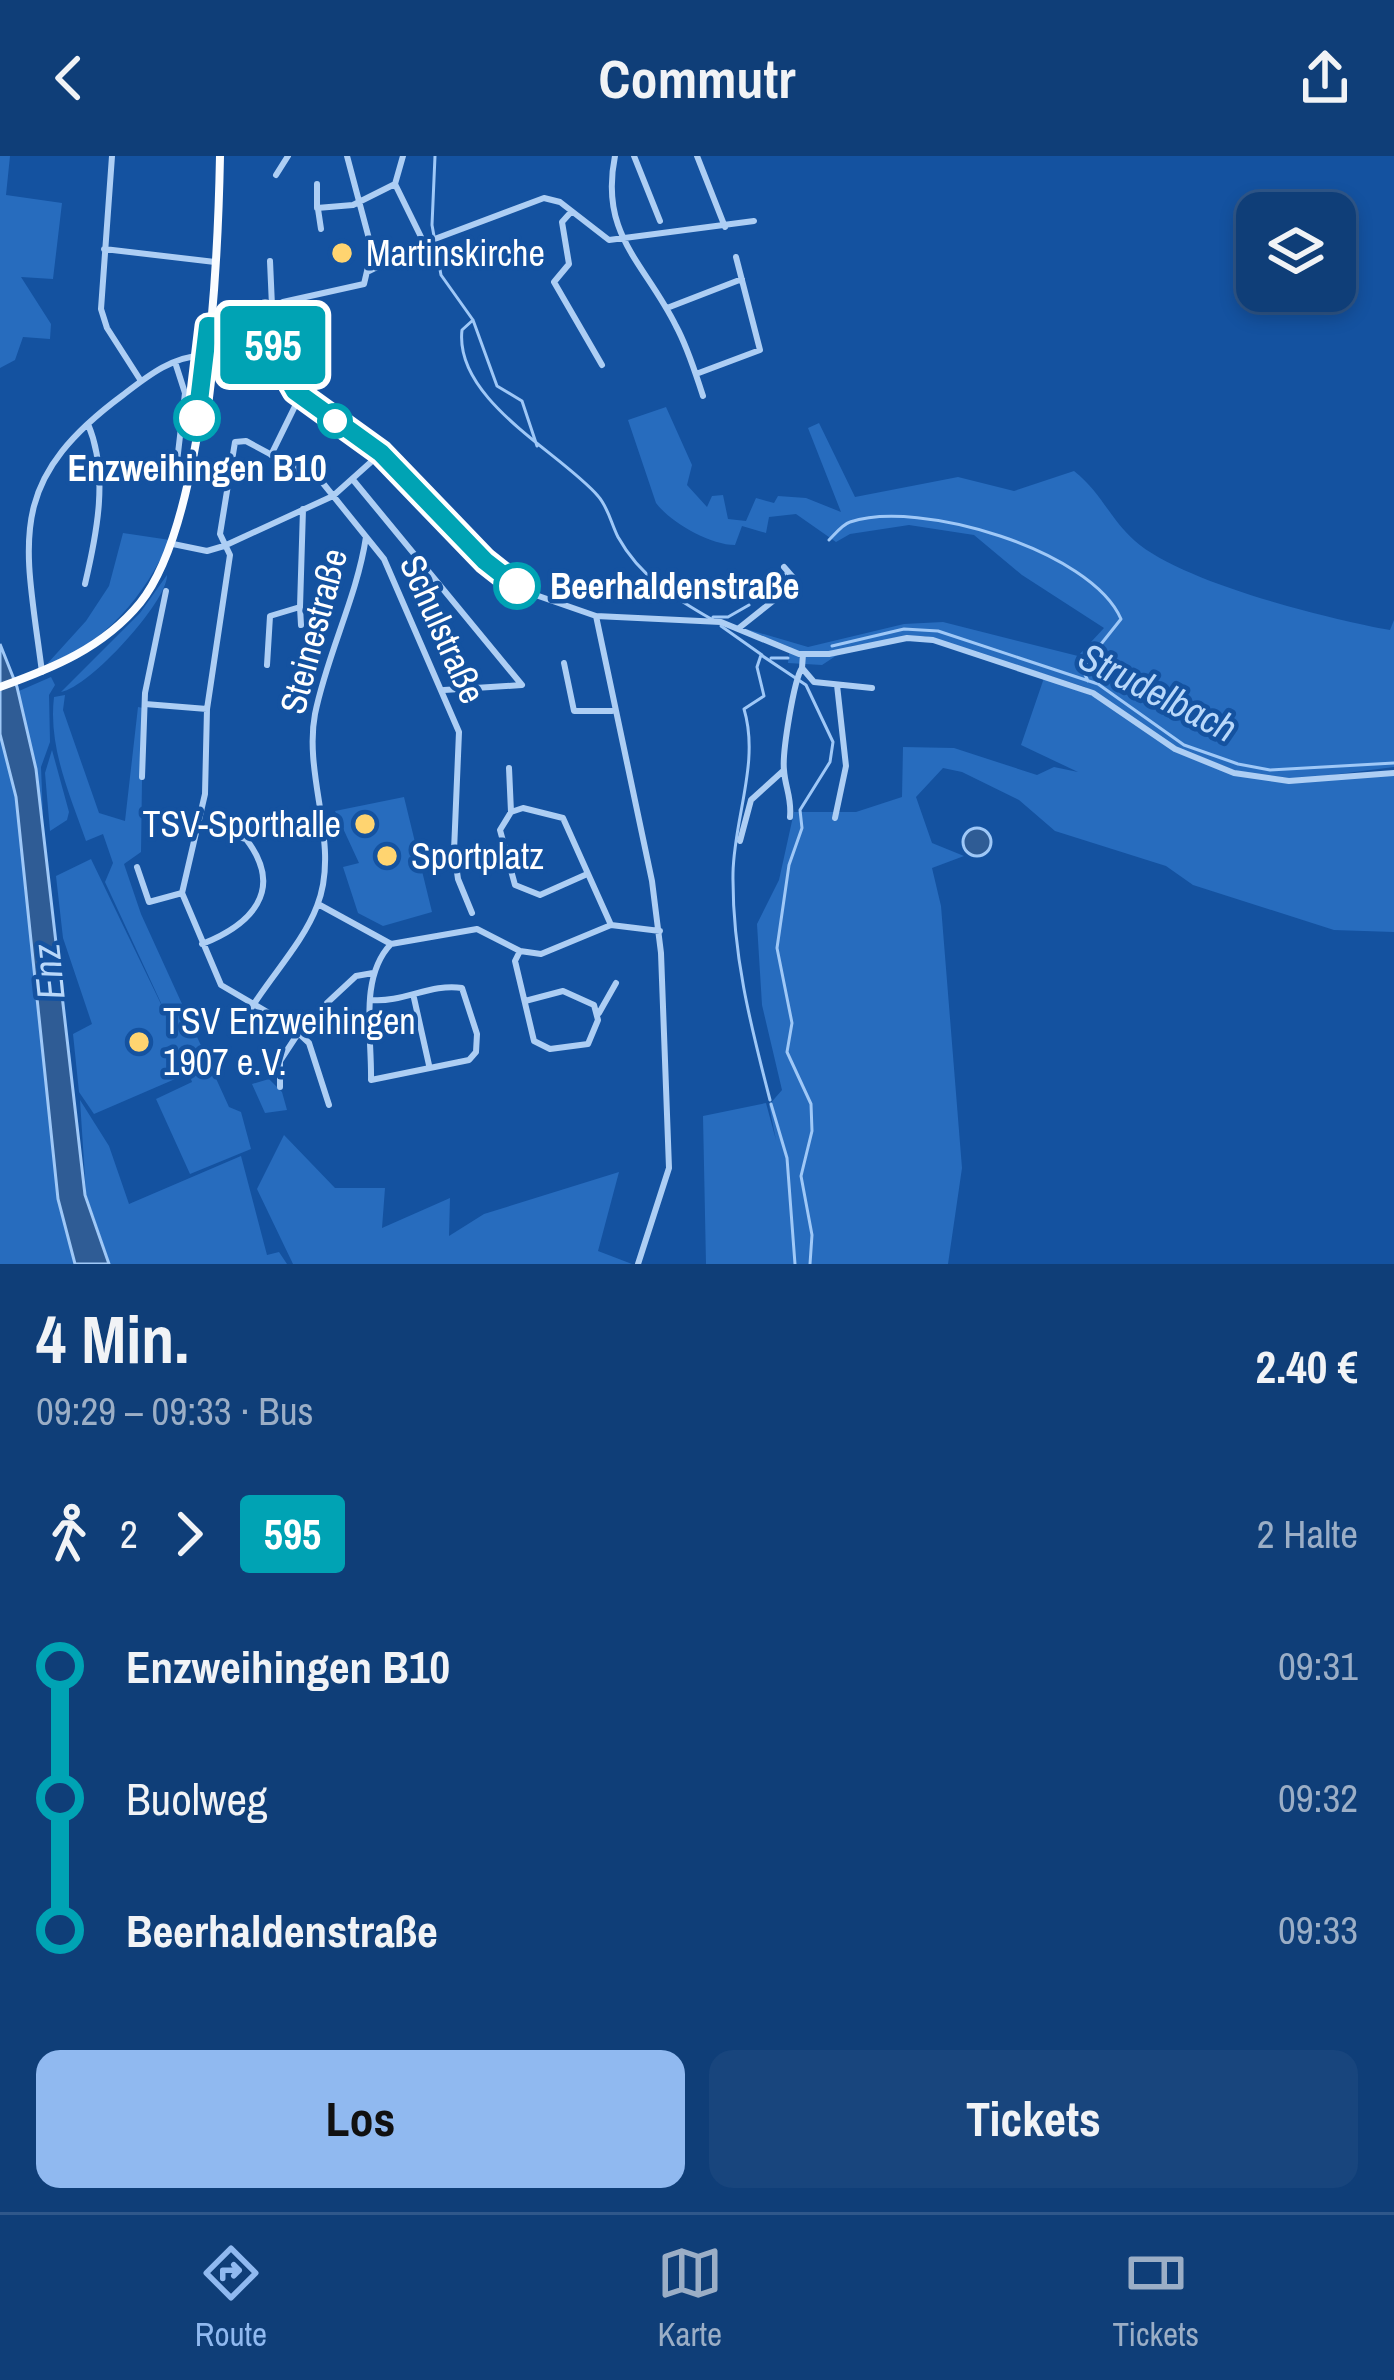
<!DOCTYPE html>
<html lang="de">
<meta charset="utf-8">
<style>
body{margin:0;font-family:"Archivo Narrow",sans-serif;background:#18457d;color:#f1f3f6;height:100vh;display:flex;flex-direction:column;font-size:45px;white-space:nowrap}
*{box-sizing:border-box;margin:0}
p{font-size:39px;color:#9baec6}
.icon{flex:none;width:66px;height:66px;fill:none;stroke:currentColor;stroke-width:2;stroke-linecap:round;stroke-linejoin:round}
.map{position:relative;height:1108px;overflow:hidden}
.details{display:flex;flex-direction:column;background:#0f3e78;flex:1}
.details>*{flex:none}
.badge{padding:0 24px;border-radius:9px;font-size:42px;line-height:78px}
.controls{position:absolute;left:1236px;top:36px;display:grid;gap:24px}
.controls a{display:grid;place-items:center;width:120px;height:120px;border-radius:24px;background:#0f3e78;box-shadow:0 6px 18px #0003,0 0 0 3px #2f578a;font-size:60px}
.map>.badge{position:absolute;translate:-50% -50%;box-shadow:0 0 0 6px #fff}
.legs{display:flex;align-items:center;gap:18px;height:132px;padding:0 36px;font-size:39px}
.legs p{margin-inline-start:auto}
.headline{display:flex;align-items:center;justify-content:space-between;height:204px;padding:0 36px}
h1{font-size:66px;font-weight:700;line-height:90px}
.cta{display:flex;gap:24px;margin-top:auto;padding:24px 36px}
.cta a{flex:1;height:138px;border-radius:24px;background:#90b9f0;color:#111;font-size:48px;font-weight:700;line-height:138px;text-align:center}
.cta a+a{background:#18457d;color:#f1f3f6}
ul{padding:0 36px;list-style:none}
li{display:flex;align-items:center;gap:42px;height:132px;font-size:45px}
li i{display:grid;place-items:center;width:18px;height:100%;margin:0 15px;background:currentColor}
li i::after{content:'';width:30px;height:30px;margin:-15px;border:9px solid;border-radius:50%;background:#0f3e78}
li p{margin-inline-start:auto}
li:first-child i{background:linear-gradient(#0000 50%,currentColor 0)}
li:last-child i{background:linear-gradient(currentColor 50%,#0000 0)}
header{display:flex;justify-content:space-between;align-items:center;height:156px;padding:0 36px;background:#0f3e78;font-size:54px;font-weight:700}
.menu{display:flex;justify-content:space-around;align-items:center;height:168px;border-top:3px solid #2f578a;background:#0f3e78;font-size:33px;color:#9baec6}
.menu a{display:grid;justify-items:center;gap:6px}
.menu .selected{color:#90b9f0}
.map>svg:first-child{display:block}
</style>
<header><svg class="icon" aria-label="back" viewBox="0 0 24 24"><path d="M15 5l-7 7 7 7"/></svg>Commutr<svg class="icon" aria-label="share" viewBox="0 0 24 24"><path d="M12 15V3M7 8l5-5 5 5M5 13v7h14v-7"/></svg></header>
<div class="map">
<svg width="1394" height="1108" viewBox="0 0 1394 1108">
<rect width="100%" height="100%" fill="#1452a0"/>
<path fill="#276cbe" d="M0,0H10L6,39L62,47L53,123L21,121L51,168L50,183L23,181L15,204L0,212Z
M666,251L692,309L687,329L707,351L712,340L723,339L728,363L746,365L756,342L774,347L778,340L806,342L841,356L808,272L819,267L855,341L958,321L1014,335L1074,315C1101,336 1110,363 1135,385C1181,426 1327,463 1390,474L1394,464V611L1299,623L1242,617L1176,591L1085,531L925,480L851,490L822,509L788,507L790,491L743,472L808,491L904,468L943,466L1078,500L1104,472L1022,419L974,379L909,369L850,378L836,386L796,358L769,361L766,377L742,370L735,389C710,389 670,366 656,347L628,264Z
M123,377L170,384C145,439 105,489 47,508L86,465L109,430Z
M167,419C168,445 90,531 61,536L140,457Z
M51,521L55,529L49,539L50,586L41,611L43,661L19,535Z
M1044,522L1098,542L1174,595L1234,619L1300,627L1394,616V776L1334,774L1193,729L1166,710L1055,675L1019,644L962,616L943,612L916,641L932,687L964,700L932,712L941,750L962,1012L948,1108H706L703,960L766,947L776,984L769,949L782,934L762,849L757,768L779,724L794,656H856L902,641L903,591L954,592L1037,619L1054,611L1078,616L1021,589Z
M65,539L63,554L99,657L125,665L138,551L143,552L141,696L124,708L141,758L229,951L241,956L251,993L190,1018L156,943L192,926L189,917L94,958L79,936L73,878L92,868L63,782L56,720L91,703L174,875L105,726L113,707L103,678L86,685C70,639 48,591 54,541Z
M0,578L16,641L58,1043L74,1108H0Z
M52,594L69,656L67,664L50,675L45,617Z
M404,641L432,756L383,770L358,757L343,711L359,707L335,655Z
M269,923L282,936L287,954L265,957L252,928Z
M80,944L109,990L129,1048L241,1000L267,1099L279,1096L287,1108H110L86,1038Z
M284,979L335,1032H385L382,1072L450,1042L449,1080L484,1058L619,1016L598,1095L632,1108H293L257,1033Z"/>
<path fill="#2f5c95" stroke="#9fc8f7" stroke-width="3" d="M0,488L17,531L36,613L85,1039L109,1108H75L58,1043L16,641L0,578Z
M963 686a14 14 0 1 1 28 0a14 14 0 1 1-28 0Z"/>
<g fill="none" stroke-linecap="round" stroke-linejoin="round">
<path stroke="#9fc8f7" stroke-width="3" d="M435,0L432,69L441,119L473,164L497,230L522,245L537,290
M473,164L462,174C454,244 561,297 598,340C608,351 611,367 618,381C640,421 676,443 713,464
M829,384C835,378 843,368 850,366C919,343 1091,394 1121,463L1082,512L1088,525
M763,435L785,418
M713,461H728L749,449
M721,470L762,499
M832,490L904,473L938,475L1098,528L1184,589L1238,608L1270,614L1394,607
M771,502H788
M770,944C750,867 732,796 733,717C734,662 760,606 744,553L764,540L757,511L761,499L806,529L833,586L830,606L800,654L802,672L789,709L777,792L792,867L787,896L811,948L812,975L801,1020L812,1079L810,1108
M771,948L787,1002L795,1108"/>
<path stroke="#adcef4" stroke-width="6" d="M112,0L101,153L107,172L141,225
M615,0C599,79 645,107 676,170C688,192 695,216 703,240
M634,0L660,65
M697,0L725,71
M276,19L288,0
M317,28V52L353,49L395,28L403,0
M395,28L424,87
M318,53L321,73
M571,56L562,66L569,108L554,126L602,209
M104,93L215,106
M270,105L272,150
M369,115L432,84L544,42L560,46L609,84L754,65
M667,152L742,123
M265,157L279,207L295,235L381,297L485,405L527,436L596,460L721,466L799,498H829L907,482L933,484L1093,537L1175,593L1234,617L1289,625L1394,617
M211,171L234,169L283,146L364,128L372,94L347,0
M696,218L760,194L736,101
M271,299L300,240
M175,323L185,237L175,206
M354,325L522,529L444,534
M173,388L207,395L224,390L333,340L381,297
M85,428C97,377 109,318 88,268
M300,451L301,469
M596,460L652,725L661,797L669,1012L638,1108
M739,472L797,426L784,411
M803,498L802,512L814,526L872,532
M564,507L574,555H612
M267,509L270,460L300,451L303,353
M42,516C25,385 4,327 123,239C145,222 175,198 204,200
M145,548L207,553
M509,612L511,656L523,652L563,662L611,769
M142,621L145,537L166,435
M511,656L500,674L515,729L540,739L585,719
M790,661C792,642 785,631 784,614C782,597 794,523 802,512
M835,662L846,610L837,529
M198,669L246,683C286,735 250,769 202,788
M740,685L751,644L783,615
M137,711L149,746L182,737
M318,748L391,788L477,773L520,795L541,798L611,769L660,775
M520,795L515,805L534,885L550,893L588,888L598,864L594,849L563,835L525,845
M414,842L429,909
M371,844C403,847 431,827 462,832L477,878L476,896L469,904L371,924C372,880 359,821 391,788
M327,847L356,820L373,817
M252,851C272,819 304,785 317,750C341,690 303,621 315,558C327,498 357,441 366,381
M599,857L616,827
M280,931V905L299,876
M329,949L309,887L291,870L221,829L182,737L205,638L207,553L230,399L220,378L235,286L246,285L322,326L384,403L459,576L454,695L458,723L472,757"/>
<path stroke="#fafcff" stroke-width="8" d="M0,531C53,512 103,492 140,447C206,365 218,108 220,0"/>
</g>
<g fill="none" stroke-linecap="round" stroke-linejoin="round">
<g stroke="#fff" stroke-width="27">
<path id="line-1" d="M197,262L208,170L227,171L265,157L279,207L295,235L381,297L485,405L517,430"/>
</g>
<use href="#line-1" stroke="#00a3b4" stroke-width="18"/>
</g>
<g fill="#ffd470" stroke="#1452a0" stroke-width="4.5">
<circle cx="342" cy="97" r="12"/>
<circle cx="365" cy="668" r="12"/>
<circle cx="387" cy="700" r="12"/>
<circle cx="139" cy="886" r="12"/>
</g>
<g fill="#fff" stroke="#00a3b4" stroke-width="6">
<circle cx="197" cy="262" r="21"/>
<circle cx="335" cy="265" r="15"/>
<circle cx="517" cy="430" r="21"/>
</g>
<g text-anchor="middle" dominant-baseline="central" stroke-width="9" stroke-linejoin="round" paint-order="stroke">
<g font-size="36" fill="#fff" stroke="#1452a0" text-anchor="start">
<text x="366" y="97">Martinskirche</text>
<text x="341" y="668" text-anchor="end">TSV-Sporthalle</text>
<text x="411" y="700">Sportplatz</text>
<text x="163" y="865">TSV Enzweihingen<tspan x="163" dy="41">1907 e.V.</tspan></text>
</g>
<g font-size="36" font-weight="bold" fill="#fff" stroke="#1452a0">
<text x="197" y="312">Enzweihingen B10</text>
<text x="550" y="430" text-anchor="start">Beerhaldenstraße</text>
</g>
<g font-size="36" fill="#fff" stroke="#1452a0">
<text transform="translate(443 473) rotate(66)">Schulstraße</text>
<text transform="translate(313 475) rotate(-75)">Steinestraße</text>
</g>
<g font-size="39" font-style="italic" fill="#b9d8fa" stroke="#1452a0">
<text transform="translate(1158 536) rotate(27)">Strudelbach</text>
<text transform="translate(48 816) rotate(-96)">Enz</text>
</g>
</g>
</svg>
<div class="controls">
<a><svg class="icon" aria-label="layers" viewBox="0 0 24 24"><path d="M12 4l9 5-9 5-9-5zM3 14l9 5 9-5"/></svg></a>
</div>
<b class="badge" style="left:273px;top:189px;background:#00a3b4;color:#fff">595</b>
</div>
<section class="details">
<div class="headline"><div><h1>4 Min.</h1><p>09:29 – 09:33 · Bus</p></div><b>2.40 €</b></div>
<div class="legs"><svg class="icon" aria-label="walk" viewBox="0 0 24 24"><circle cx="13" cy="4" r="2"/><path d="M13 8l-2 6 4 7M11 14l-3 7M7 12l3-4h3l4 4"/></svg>2<svg class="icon" aria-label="forward" viewBox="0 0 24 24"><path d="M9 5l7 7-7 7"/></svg><b class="badge" style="background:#00a3b4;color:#fff">595</b><p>2 Halte</p></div>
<ul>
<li><i style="color:#00a3b4"></i><b>Enzweihingen B10</b><p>09:31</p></li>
<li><i style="color:#00a3b4"></i><span>Buolweg</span><p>09:32</p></li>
<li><i style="color:#00a3b4"></i><b>Beerhaldenstraße</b><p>09:33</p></li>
</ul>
<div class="cta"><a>Los</a><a>Tickets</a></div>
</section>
<nav class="menu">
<a class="selected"><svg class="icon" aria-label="directions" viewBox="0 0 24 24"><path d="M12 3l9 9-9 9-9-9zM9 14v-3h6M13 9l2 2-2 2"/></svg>Route</a>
<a><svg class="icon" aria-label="map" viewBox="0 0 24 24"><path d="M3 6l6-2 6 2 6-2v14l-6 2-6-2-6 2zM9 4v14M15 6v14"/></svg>Karte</a>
<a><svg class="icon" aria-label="tickets" viewBox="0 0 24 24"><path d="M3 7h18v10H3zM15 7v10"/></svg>Tickets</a>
</nav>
